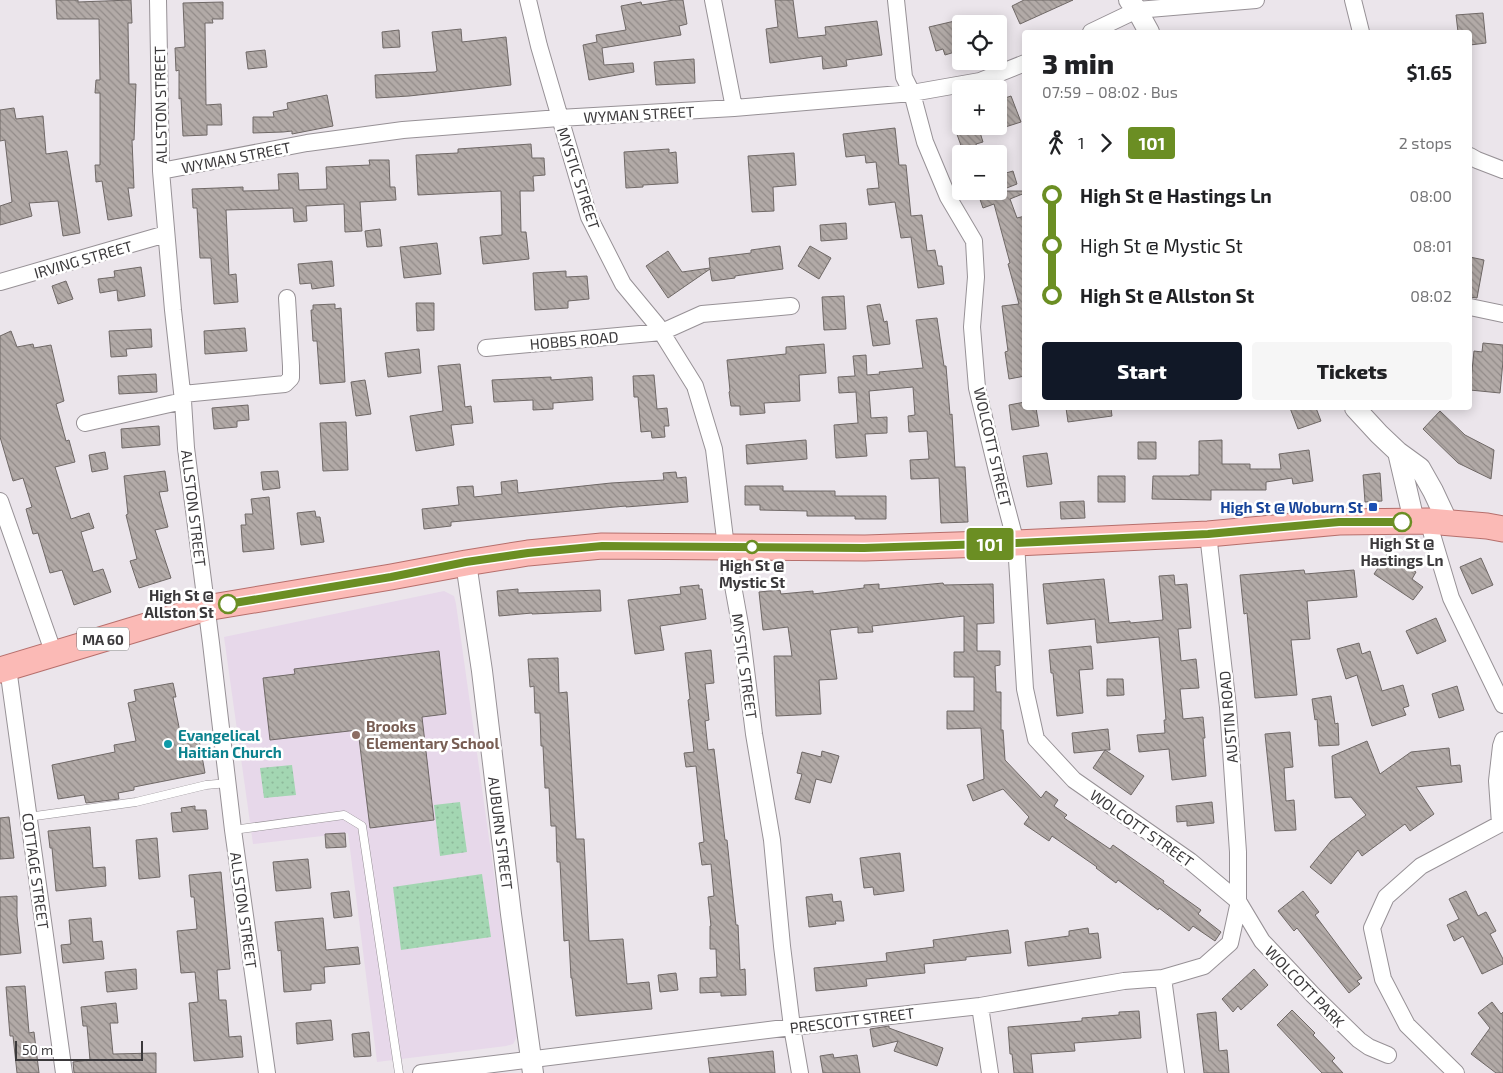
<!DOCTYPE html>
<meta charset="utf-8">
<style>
body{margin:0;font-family:"Exo 2",sans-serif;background:#f6f6f6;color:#202124;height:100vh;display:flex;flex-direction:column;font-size:19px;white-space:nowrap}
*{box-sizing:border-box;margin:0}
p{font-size:16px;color:#757577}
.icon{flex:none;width:28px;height:28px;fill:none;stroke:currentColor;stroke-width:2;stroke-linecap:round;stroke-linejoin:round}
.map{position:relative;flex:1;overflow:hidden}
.drawer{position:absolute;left:1022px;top:30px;width:450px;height:380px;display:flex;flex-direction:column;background:#fff;border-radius:5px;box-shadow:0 2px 12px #0003}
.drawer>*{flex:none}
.badge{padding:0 10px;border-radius:4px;font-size:18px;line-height:32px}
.fabs{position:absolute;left:952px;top:15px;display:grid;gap:10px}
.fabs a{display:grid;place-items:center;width:55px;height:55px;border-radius:5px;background:#fff;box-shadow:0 2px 12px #0003;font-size:25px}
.scale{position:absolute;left:15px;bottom:12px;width:128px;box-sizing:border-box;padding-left:5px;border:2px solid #3b393b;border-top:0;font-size:14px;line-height:18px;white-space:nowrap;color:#3b393b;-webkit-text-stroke:4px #fff;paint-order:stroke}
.map>.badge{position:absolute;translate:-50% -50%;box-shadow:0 0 0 2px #fff}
.legs{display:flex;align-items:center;gap:8px;height:55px;padding:0 20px;font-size:16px}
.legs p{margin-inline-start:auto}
.head{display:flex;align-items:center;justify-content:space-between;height:85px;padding:0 20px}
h1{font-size:28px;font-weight:800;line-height:38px}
.button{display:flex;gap:10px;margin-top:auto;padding:10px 20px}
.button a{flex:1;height:58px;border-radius:5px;background:#111827;color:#fff;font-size:20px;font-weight:800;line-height:58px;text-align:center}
.button a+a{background:#f6f6f6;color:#202124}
ul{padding:0 20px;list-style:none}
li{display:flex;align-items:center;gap:18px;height:50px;font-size:19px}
li i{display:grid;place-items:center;width:8px;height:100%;margin:0 6px;background:currentColor}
li i::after{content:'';width:12px;height:12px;margin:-6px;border:4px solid;border-radius:50%;background:#fff}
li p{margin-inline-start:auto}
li:first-child i{background:linear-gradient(#0000 50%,currentColor 0)}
li:last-child i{background:linear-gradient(currentColor 50%,#0000 0)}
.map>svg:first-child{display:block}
</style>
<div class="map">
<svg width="1503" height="1073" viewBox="0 0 1503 1073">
<defs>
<pattern id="park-dots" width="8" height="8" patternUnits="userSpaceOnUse" patternTransform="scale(1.25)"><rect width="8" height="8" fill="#a3d6b2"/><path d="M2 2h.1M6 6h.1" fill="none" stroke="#8db89a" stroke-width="1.8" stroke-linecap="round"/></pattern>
<pattern id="building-back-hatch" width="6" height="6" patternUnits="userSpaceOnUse" patternTransform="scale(1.25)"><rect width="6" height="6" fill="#b2aaa7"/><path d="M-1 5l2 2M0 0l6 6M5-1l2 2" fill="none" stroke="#928b89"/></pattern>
</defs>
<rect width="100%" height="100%" fill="#ebe5eb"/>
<path fill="#e7d8ea" d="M444,591L454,596L456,604L517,1037L513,1044L506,1046L377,1062L348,833L253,844L224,637Z"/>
<path fill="url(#park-dots)" d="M292,765L296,795L264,798L260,768Z
M460,802L467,852L440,856L434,805Z
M482,874L491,937L401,950L393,887Z"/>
<path fill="url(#building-back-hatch)" stroke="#6f6866" d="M56,0H78V2L131,0L132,23H128L129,84H136L134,140H132L134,188H128L132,216L108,220L102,181L96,182L95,165H100V93H95L96,80H100L99,19H57Z
M674,0H683L687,24L679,26L681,35L602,48L604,65L633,63L634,72L589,80L583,45L597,42L596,35L626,30L621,6L641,2L642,5Z
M775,0H793L798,38L826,35L825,27L877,21L882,55L846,60L847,66L823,69L822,56L770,63L766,29L778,27Z
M1024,0H1073L1020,24L1012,6Z
M223,2V19H212L213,23H205L206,105L221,104L222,125H207V135L183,136L181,98L179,99V70L176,71L175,48L185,47L183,3Z
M1483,13L1486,43L1470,45V32H1466V31L1458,32L1456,15Z
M959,20L961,31V44L956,46L958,51L945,55L943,49L936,51L929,27Z
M461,29L462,42L506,37L511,85L409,96L376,98L375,75L435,72L437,71L432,32Z
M399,30L400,47L383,48L382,32Z
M265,50L267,67L248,69L246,52Z
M694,59L695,83L656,85L654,62Z
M327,95L333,126L292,134V131L283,132L253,133V117H274L273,112L288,109L287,103Z
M1011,96L1021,122L999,129V100Z
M14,108L16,119L43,116L46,154L67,151L80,233L63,236L58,201L29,203L32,216L0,225V206L12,202L5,140L0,141V110Z
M954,126H978L983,142L976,144L979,154H964Z
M895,128L899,165H906L911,216L922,215L927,251L935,250L938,266H942L944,284L918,288L911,237L901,238L895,202L869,205L867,189L879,188L876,162L866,163L865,155L846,157L843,134Z
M531,144L532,158H544L545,175L533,176L534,191H520L521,232H526L529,259L483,264L480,237L502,235L501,191L418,195L416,155L458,153V149Z
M669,149V153L676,152L678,183L643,185V187L626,188L624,152Z
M794,153L796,185L773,187L774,211L752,212L748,156Z
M369,160H389L390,187H395L396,200L360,202L362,231L345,232L344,204L306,206L307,221L294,222L293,208L226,210L229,275L236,274L238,302L214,304L211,258H200L197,208H193L192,189L243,187V191L279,190L278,174L298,173L299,190L327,189L326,167L370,165Z
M1013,171L1017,184L999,191V175Z
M977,191H1025V193L1010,199L1017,218L1025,216V376L1009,379L1005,352L1008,351L1002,306L1019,304L1008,264L1010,263L994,204L983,208Z
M846,223L847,239L821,241L820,225Z
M380,229L382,246L367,247L365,231Z
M437,243L441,274L404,278L400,247Z
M780,246L783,269L735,276V278L712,281L710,269L668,298L646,266L668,251L682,272L710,268L709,258L751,253V250Z
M810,246L831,258L819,279L798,266Z
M1470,257L1484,260L1477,298L1470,297Z
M332,261L334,286L312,289L311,283L300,284L298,264Z
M141,267L145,296L118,301L117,290L100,293L98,279L115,277L114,271Z
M566,271V277L587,276L589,299L568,301V308L535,310L533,273Z
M66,281L73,299L58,304L52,286Z
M844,296L846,329L824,330L822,297Z
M416,303H434V330L417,331Z
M335,304V309L341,308L345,382L320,384L317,341H313L311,310H313V305Z
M880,304L884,322L887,321L890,344L873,346L867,306Z
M937,318L944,366H946L950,415L952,414L955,467H965L968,522L941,523L939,478L911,479L910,460L929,459L927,431L909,432L908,416L915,415L913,387L869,391L871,418L887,417V433L865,434L867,456L836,458L834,425L858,423L856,392L839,393L838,377L855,376L853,356L866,355L867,375L880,374L879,372L923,368L916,320Z
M245,328L247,351L205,354L204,331Z
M151,329L152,347L126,349L127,356L111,357L109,331Z
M11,331L17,347L33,344L34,348L51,345L64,401L56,404L66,441L69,440L75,462L55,467L71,519L89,513L94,528L81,532L93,572L103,569L111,592L74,605L62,570L50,573L38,533L33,534L26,509L32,507L23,478L13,481L0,437V336Z
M1483,343L1503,345V361L1500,393L1470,390L1474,351L1482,352Z
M824,344L826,373L799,375L800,401L764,403L765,413L740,415V406H731L729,392L730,391L727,360L786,354V347Z
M419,349L421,373L388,377L385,353Z
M460,364L465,407L471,406L473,423L451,425L454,445L416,451L410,416L443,411L438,366Z
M156,374L157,392L119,394L118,376Z
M654,375L657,409L667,408L669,426H664L665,437L652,438L651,431L641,432L638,397H634L633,376Z
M551,377V380L592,377L593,400L553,403V409L533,410V400L494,402L492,380Z
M365,380L371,414L356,416L351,382Z
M1025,402V408H1036L1039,426L1012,430L1009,405Z
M248,405L249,420L237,421V427L214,429L212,408Z
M1066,408H1111L1112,416L1068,422Z
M1290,408H1316L1321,421L1298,429Z
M1440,411L1465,435L1494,450L1491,479L1458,463L1423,429Z
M346,422L348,470L323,471L320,423Z
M159,426L160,445L122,448L121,429Z
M806,440L807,459L747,464L746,445Z
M1222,440V464H1250V469H1281L1279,454L1309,450L1313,481L1293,484L1292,478L1266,482V490H1211V500L1152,499L1153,476H1190V475H1199V441Z
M1138,442H1156V459H1138Z
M105,452L108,469L92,472L89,455Z
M1047,453L1052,484L1027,487L1023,456Z
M165,471L168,491L159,492L168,527L155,530L171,578L139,588L130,561L137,559L126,515L128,514L124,476Z
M278,471L280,488L263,490L261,472Z
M676,472L677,478L686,477L688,502L626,507V506L451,522V526L424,529L422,509L459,505L457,487L473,486L474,497L502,494L501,482L517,480L518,493L611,483L664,480L663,473Z
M1380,473L1382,501L1365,502L1363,475Z
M1098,476H1125V502H1098Z
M745,486H783V491H835V496H886V519H855V516H807V511L760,510V505H745Z
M269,497L274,549L243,552L241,525H246L245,514H253L251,499Z
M1084,501L1085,518L1061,519L1060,502Z
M315,511L316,517H320L324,542L301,545L297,513Z
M1388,553L1416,572L1412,579L1423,587L1413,600L1374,574Z
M1481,558L1493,585L1472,594L1460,567Z
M1304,570L1305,574L1354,570L1357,597L1307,601L1310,639L1291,640L1297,695L1255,698L1247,613L1244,614L1240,575Z
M1174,575L1175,585L1187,584L1191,628L1178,629L1181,661L1196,659L1199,688L1180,689L1183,719L1203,717L1205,738H1203L1206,776L1172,780L1169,749L1139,752L1137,735L1165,733L1164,720H1166L1159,637L1097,643L1095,619L1047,624L1043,584L1104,579L1109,623L1130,621V623L1163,620L1159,576Z
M943,583L944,585L993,584L994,623L977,624V651H1000V665L995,666L996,692H1001V730H1003L1005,760L1041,798L1046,791L1058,800L1054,806L1067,815L1064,818L1110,849L1113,845L1164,881L1163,883L1201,910L1198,914L1221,932L1215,941L1193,926L1189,931L1159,908L1158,910L1118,880L1116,883L1096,868L1097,867L1052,836L1049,841L1024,824L1029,817L1003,789L973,801L967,785L984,779L981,728L947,729V711H974V677H954V652H964V616L872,626L873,632L858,633V627L830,630L837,679L819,680L821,714L776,716L774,656H792L788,627L763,630L759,592L780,590L781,594L813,591V594L864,588V585L879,584V589Z
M699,585V589H702L706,619L660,626L664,650L635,654L628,600L681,594L680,587Z
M518,589V593L600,590L601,611L532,614V613L499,616L497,591Z
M1436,618L1446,641L1417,654L1406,631Z
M1359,643L1362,654L1370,651L1382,691L1403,685L1409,706L1403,708L1406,715L1372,726L1357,675L1346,679L1337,649Z
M1091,646L1093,669L1079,670L1083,713L1057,716L1053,673H1051L1049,650Z
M711,650L714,683L705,684L709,720L705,721L708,750L714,749L725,840H727L736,925H738L740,970L745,969L746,995L721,996V992L700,993V978L717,977L716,949H710V926H711L708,897L714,896L711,864L702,865L699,843L704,842L696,766L686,767L684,753L694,752L688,700L690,699L685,653Z
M439,651L446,714L422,717L434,820L370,828L358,730L270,740L263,678L295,674L294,669Z
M558,658L559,693L567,692L576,839H584L589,941L623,939L627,984L649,982L652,1009L576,1016L572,978H571L569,940L564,941L560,862H557L556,826H551L549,788H545L543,746H541L540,713H535L534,686L530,687L528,659Z
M1107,679H1123L1124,695L1107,696Z
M173,683L176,697H173L181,737L198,734L205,773L134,787V790L118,793L119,799L86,803L84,795L58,799L52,765L115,752L114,745L136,741L128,703L136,701L134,690Z
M1457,686L1464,710L1439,718L1432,694Z
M1331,696L1335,724L1338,723L1339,745L1319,746L1317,719L1315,720L1312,699Z
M1108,729L1110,750H1105L1144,776L1131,795L1093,768L1105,750L1074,753L1072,733Z
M1290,732L1293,767L1284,768L1286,801L1294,800L1296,830L1275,831L1265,734Z
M1367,741L1380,774L1411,752L1449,748L1451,766L1460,765L1462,782L1416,787L1434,814L1410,831L1405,824L1362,856L1358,850L1331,884L1310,867L1331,841L1366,815L1351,797L1335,798L1332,756Z
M822,751L839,756L831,783L816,779L810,803L795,799L802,774L797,773L802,752L821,757Z
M1212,802L1214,823L1187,826V821L1177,822L1176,806Z
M195,806V810H206L208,829L173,832L171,813L182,812L181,808Z
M9,817L14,858L0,859V818Z
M90,827L93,868L105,867L106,886L56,891L52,848H50L48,831Z
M345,833L346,847L326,848L325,834Z
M157,838L160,877L139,879L136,840Z
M900,853L904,891L874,895L873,887L864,888L860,858Z
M308,859L311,888L276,891L273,862Z
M221,872L230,969L217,970L219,1000H226L229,1037L241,1036L243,1057L194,1061L189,1003L198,1002L195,972L181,973L177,931L197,929L194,897H191L189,875Z
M349,891L352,916L334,918L331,893Z
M1303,891L1319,912L1315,915L1362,978L1357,981L1360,984L1349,993L1297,928L1294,931L1278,911Z
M1466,891L1478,916L1486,912L1496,931L1490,934L1503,959V964L1482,974L1463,936L1454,941L1447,925L1459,919L1449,899Z
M832,894L833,902L841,901L844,921H835L836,924L809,927L806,897Z
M17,896V916L21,953L0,955V897Z
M91,918L93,942L102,941L104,959L63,963L61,945L71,944L69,920Z
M323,918L326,950L358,947L360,964L324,967L325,983L311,984V990L284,992L281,950L278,951L275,922Z
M1088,928L1089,934L1098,933L1101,958L1028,966L1025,942L1069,936V931Z
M1008,930L1011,953L966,957V960L924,964L925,973L866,979L867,986L816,991L814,968L887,961L886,953L934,947L933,940Z
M136,969L137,989L107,992L105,972Z
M1254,969L1268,985L1241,1010L1238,1006L1233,1012L1222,999Z
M676,973L678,990L660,992L658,975Z
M25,986L29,1033L34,1032L39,1073H17L13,1036H10L6,987Z
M1492,1002L1501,1014L1503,1012V1073H1496L1471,1054L1490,1028L1478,1013Z
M116,1003L118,1023H110L113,1054L156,1053V1073H74L73,1062L90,1060L87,1026H83L81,1007Z
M1292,1010L1315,1033L1313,1035L1335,1058L1332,1061L1343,1073H1322L1277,1025Z
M1139,1011L1141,1038L1074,1043L1075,1051L1031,1054L1033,1073H1014L1012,1054H1010L1008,1027L1082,1021V1018L1119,1015V1012Z
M1216,1012L1219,1051L1227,1050L1229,1073H1204L1197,1014Z
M331,1020L333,1040L297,1044L296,1023Z
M889,1026V1028L943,1048L937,1066L894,1051L898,1041L873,1047L870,1029Z
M369,1032L371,1056L354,1057L352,1034Z
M773,1051L775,1073H710L708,1058Z
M833,1054L834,1058L857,1055L860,1073H823L820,1056Z"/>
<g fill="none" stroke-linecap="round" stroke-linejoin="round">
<g stroke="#979196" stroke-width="9">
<path id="service" d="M28,817L136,802L206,785L228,783
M233,830L344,815L362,826L399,1073"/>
</g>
<g stroke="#979196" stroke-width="18">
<path id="minor" d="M158,0L161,171L173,310L183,401L186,448L211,643L233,830L267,1073
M528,0L539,46L589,217L623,284L657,325L695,386L714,449L726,547L741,630L754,734L772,840L782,946L792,1027L800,1073
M713,0L734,108
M896,0L904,77L912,93L925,142L948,197L974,241L976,277L972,327L977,388L997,471L1016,543L1025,689L1036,739L1074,780L1190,861L1238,901L1262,941L1313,995L1359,1040L1369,1047L1388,1055
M1353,0L1361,32
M1091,32L1137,10L1256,0
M1470,156L1477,160L1503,170
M161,171L307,143L403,130L559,118L734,108L912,93L980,81L1025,63
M0,282L166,234
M1470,307L1503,314
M486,348L662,332L702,314L791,306
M183,394L285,384L291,378V366L287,298
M85,423L183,401
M0,501L54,654
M1428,521L1451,598L1503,705
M8,668L64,1073
M1163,978L1176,1073
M980,1006L990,1073
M421,1073L792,1027L980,1006L1124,981L1163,978L1204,966L1230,943L1238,906V852L1228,707L1208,534
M1456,1073L1407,1025L1383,979L1372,928L1386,897L1421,866L1500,824L1497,781L1501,746L1503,740"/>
</g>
<g stroke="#979196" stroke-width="22">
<path id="tertiary" d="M1129,0L1137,10L1149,32
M1355,408L1379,434L1398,452L1420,468L1433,491L1448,523
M1398,452L1414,521
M466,563L482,671L511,914L533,1073"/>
</g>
<g stroke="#b66f6c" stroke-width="27">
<path id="primary" d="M0,670L206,608L391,577L466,563L528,553L602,546L865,548L1016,543L1208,534L1339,522L1428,521L1487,526L1503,529"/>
</g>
<use href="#service" stroke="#fff" stroke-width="8"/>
<use href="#minor" stroke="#fff" stroke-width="16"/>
<use href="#tertiary" stroke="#fff" stroke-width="20"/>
<use href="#primary" stroke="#fbbab6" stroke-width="25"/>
</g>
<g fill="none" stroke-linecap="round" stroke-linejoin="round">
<g stroke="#fff" stroke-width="11">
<path id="line-1" d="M228,604L391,577L466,562L528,553L602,546L864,548L1016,543L1208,534L1339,522H1402"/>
</g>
<use href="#line-1" stroke="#6b8e23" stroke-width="8"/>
</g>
<rect fill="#1a4fb4" stroke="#fff" stroke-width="2" x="1368" y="502" width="10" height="10" rx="2.5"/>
<g fill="#fff" stroke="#6b8e23" stroke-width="2.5">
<circle cx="1402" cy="522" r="9"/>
<circle cx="752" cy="547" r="6"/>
<circle cx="228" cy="604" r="9"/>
</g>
<circle fill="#8d6e63" stroke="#fff" stroke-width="2" cx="356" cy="735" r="5"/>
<circle fill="#0f9aa8" stroke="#fff" stroke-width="2" cx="168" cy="744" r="5"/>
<g text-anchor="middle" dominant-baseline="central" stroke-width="5" stroke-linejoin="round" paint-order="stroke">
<rect fill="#fff" stroke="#767476" stroke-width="1" x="77" y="627.5" width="52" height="23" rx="4"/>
<g font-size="14" font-weight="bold" fill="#3b393b">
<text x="103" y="639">MA 60</text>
</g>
<g font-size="15" fill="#3b393b" stroke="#fff">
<text transform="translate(160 105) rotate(-91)">ALLSTON STREET</text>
<text transform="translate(639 114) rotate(-3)">WYMAN STREET</text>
<text transform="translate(236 157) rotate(-11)">WYMAN STREET</text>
<text transform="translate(579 178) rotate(72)">MYSTIC STREET</text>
<text transform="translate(83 259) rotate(-16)">IRVING STREET</text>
<text transform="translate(574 340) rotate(-5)">HOBBS ROAD</text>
<text transform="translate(993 447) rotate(77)">WOLCOTT STREET</text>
<text transform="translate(194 508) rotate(83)">ALLSTON STREET</text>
<text transform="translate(745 666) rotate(82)">MYSTIC STREET</text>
<text transform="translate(1228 717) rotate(-95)">AUSTIN ROAD</text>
<text transform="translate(1142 828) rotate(35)">WOLCOTT STREET</text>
<text transform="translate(501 833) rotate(83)">AUBURN STREET</text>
<text transform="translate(36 871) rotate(82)">COTTAGE STREET</text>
<text transform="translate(244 910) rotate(82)">ALLSTON STREET</text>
<text transform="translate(1305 986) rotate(46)">WOLCOTT PARK</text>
<text transform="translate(852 1020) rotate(-7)">PRESCOTT STREET</text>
</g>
<g font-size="15" font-weight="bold" fill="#164399" stroke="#fff" text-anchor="end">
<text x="1363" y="507">High St @ Woburn St</text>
</g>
<g font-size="15" font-weight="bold" fill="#3b393b" stroke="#fff">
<text x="1402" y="543">High St @<tspan x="1402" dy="17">Hastings Ln</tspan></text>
<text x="752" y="565">High St @<tspan x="752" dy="17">Mystic St</tspan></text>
<text x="214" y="595" text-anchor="end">High St @<tspan x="214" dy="17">Allston St</tspan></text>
</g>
<g font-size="15" font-weight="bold" fill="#785e54" stroke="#fff" text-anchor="start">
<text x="366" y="726">Brooks<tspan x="366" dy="17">Elementary School</tspan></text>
</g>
<g font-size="15" font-weight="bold" fill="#0d838f" stroke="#fff" text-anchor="start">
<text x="178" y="735">Evangelical<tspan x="178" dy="17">Haitian Church</tspan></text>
</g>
</g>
</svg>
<div class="fabs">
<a><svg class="icon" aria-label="locate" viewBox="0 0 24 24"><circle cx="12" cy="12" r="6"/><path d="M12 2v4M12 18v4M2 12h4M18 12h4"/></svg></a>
<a>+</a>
<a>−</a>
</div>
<div class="scale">50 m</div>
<b class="badge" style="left:990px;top:544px;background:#6b8e23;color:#fff">101</b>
<section class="drawer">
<div class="head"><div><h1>3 min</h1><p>07:59 – 08:02 · Bus</p></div><b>$1.65</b></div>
<div class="legs"><svg class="icon" aria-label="walk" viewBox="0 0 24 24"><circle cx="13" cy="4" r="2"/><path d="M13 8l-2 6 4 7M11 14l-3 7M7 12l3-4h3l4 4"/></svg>1<svg class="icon" aria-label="forward" viewBox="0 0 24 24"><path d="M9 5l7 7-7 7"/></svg><b class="badge" style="background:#6b8e23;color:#fff">101</b><p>2 stops</p></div>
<ul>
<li><i style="color:#6b8e23"></i><b>High St @ Hastings Ln</b><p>08:00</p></li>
<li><i style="color:#6b8e23"></i><span>High St @ Mystic St</span><p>08:01</p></li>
<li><i style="color:#6b8e23"></i><b>High St @ Allston St</b><p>08:02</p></li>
</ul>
<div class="button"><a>Start</a><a>Tickets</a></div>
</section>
</div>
